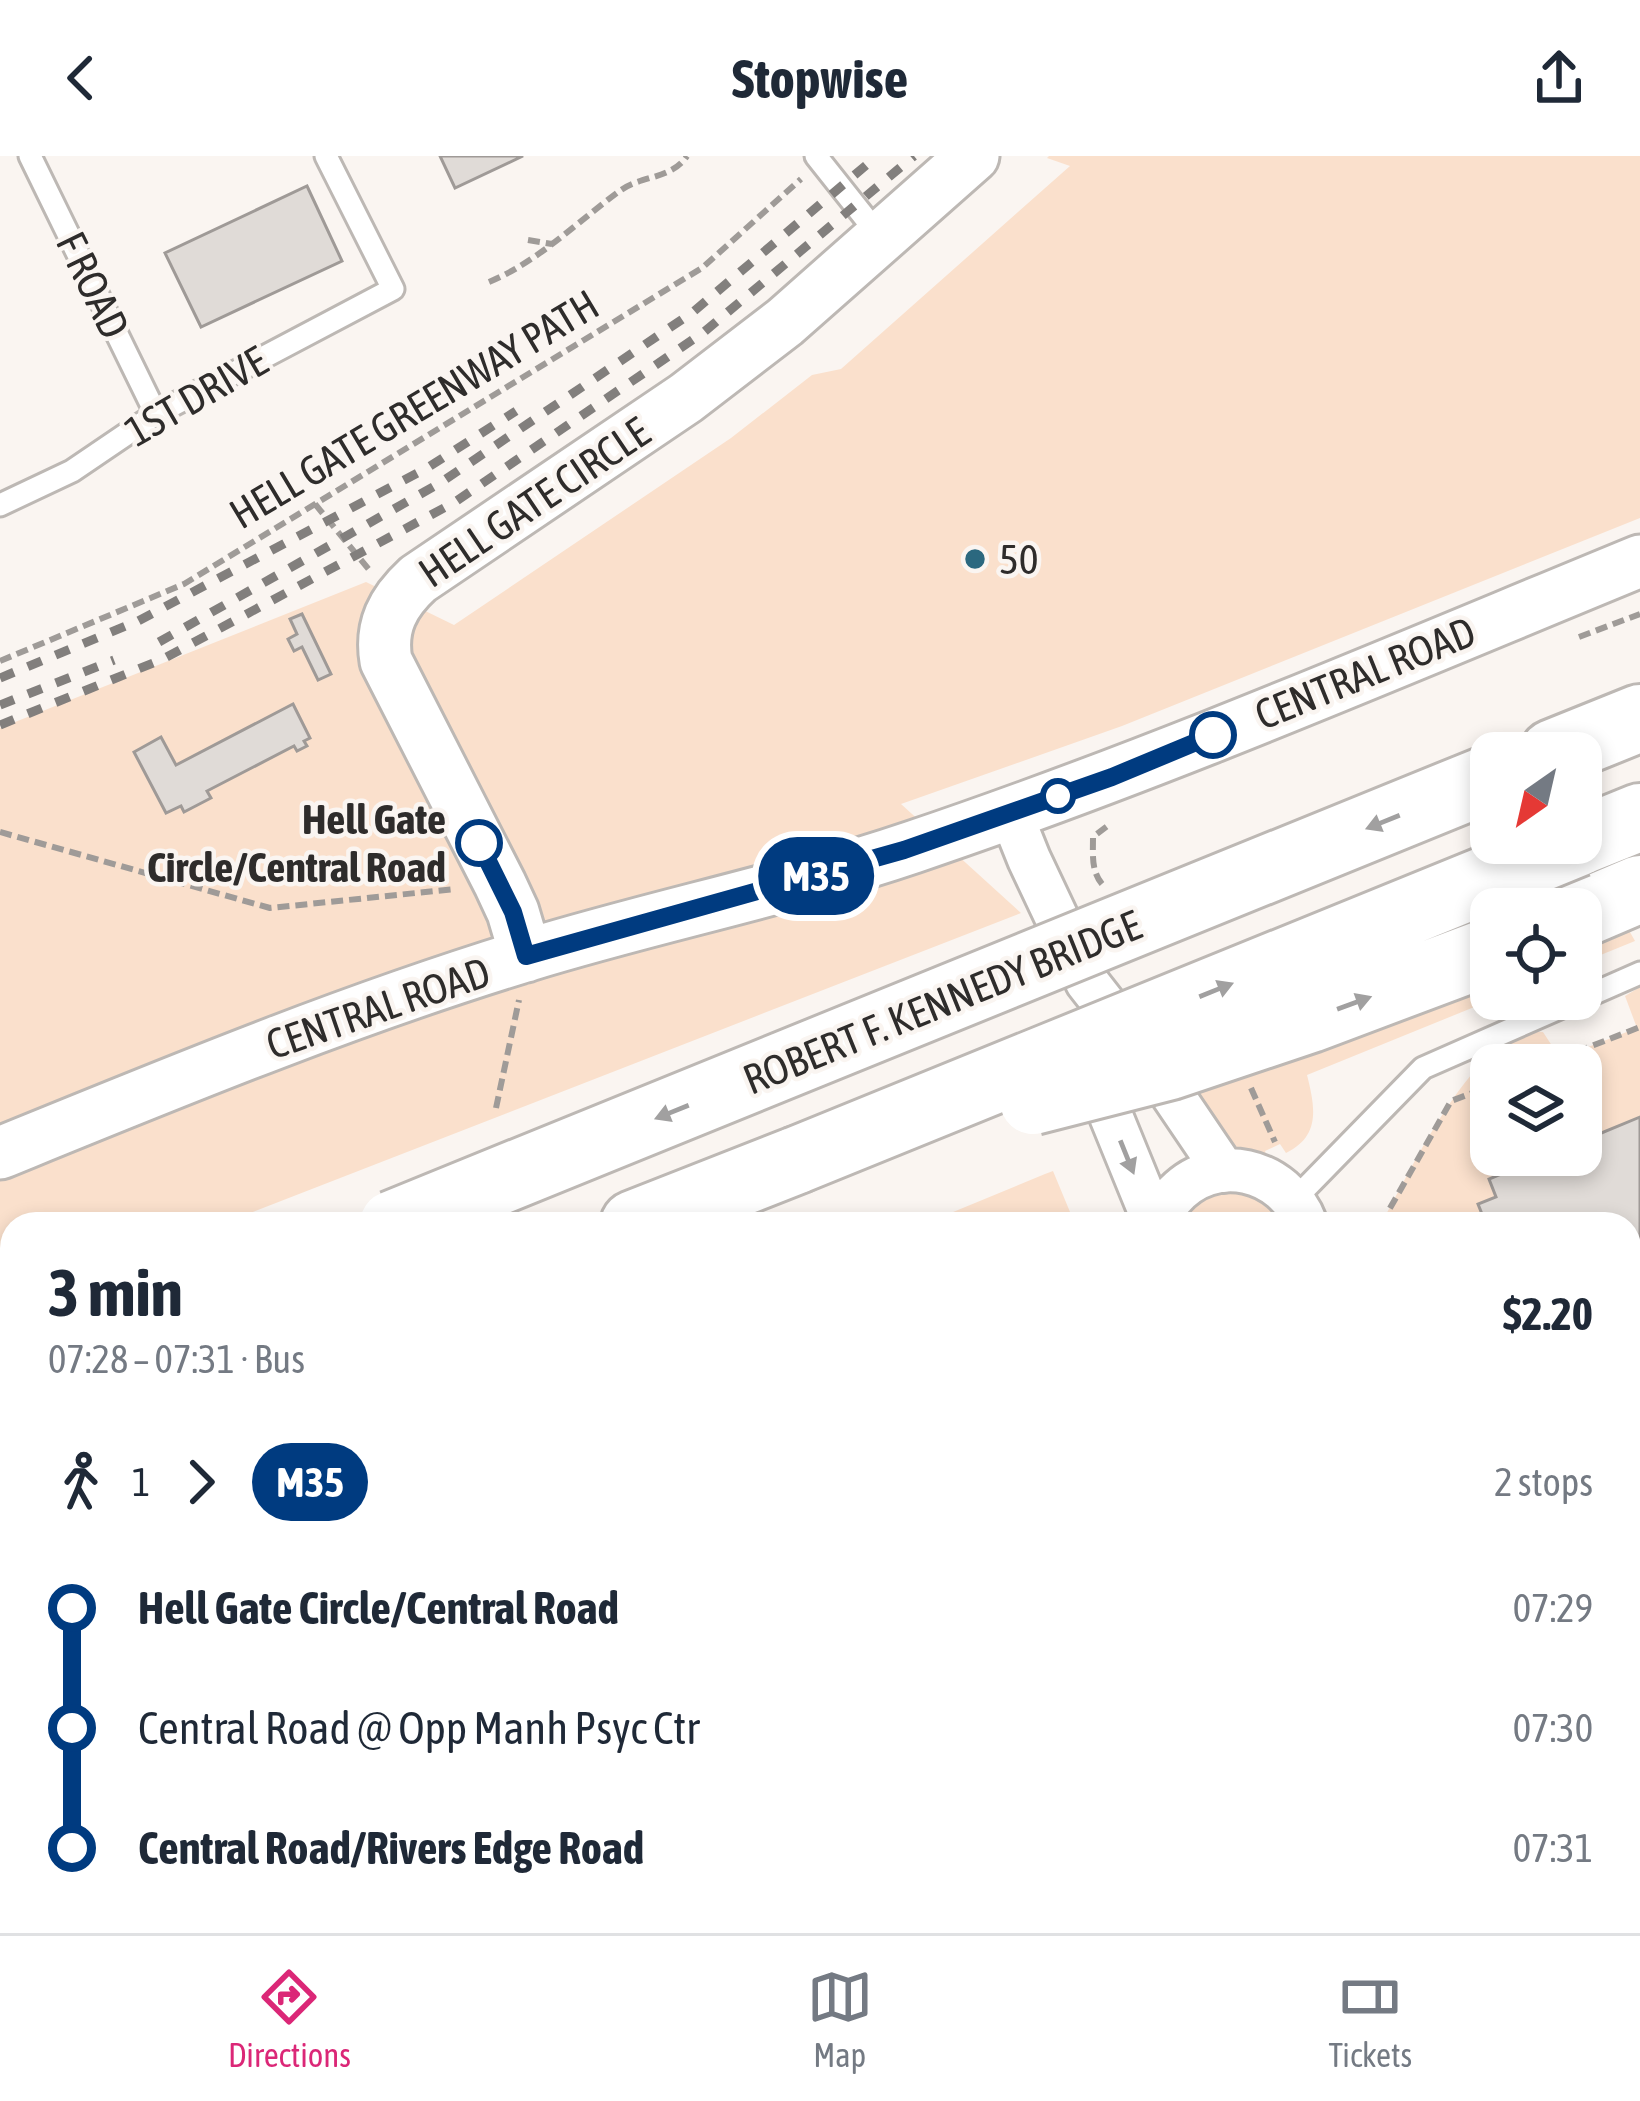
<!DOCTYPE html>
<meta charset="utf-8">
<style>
body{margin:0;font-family:"Asap Condensed",sans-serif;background:#f6f6f7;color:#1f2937;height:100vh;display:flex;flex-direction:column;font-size:45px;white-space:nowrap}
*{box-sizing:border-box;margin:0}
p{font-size:39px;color:#747a83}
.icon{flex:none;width:66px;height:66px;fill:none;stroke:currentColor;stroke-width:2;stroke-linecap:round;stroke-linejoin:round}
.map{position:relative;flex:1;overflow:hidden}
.details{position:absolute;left:0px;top:1056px;width:1641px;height:723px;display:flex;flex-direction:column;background:#fff;border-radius:36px 36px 0 0;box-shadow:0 6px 18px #0003}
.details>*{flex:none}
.badge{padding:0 24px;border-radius:39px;font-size:42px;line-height:78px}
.needle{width:78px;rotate:214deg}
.buttons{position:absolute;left:1470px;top:576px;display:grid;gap:24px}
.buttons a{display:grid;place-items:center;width:132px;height:132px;border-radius:24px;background:#fff;box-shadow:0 6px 18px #0003;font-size:60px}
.map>.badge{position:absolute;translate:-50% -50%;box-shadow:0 0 0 6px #fff}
.legs{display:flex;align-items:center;gap:18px;height:132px;padding:0 48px;font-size:39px}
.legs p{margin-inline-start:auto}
.summary{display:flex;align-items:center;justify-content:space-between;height:204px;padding:0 48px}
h1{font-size:66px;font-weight:700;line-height:90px}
ul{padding:0 48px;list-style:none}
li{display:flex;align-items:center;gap:42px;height:120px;font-size:45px}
li i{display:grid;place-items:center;width:18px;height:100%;margin:0 15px;background:currentColor}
li i::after{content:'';width:30px;height:30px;margin:-15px;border:9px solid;border-radius:50%;background:#fff}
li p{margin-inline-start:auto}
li:first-child i{background:linear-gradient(#0000 50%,currentColor 0)}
li:last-child i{background:linear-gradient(currentColor 50%,#0000 0)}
header{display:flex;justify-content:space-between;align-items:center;height:156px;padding:0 48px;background:#fff;font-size:54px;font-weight:700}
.tab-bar{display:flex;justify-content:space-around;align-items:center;height:168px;border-top:3px solid #e0e1e3;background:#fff;font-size:33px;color:#747a83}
.tab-bar a{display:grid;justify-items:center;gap:6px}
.tab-bar .on{color:#db2777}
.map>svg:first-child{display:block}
</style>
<header><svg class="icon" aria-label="back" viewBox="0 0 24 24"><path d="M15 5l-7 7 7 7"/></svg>Stopwise<svg class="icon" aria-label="share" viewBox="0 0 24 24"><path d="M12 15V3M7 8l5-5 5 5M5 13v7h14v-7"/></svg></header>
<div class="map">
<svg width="1640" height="1777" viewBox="0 0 1640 1777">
<rect width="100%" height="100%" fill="#faf5f1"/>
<path fill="#fae0cc" d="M1049,0H1640V362L1122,570L901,648L1021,757L222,1068H12V1150L0,1155V572L366,426L454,469L731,282L812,219L841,213L1070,10L1047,2Z
M1626,769L1635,785L1581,807V786Z
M1491,820V843H1494L1307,919C1315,951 1321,980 1286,997L1280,988L1265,995L1267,1002L1241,995L1232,987L1193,933Z
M1640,831V961L1599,978L1592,964L1581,968V909H1491V999H1547L1489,1023L1496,1041L1478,1049L1486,1068H1381C1409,1019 1477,868 1543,876L1560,902L1637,872L1625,840Z
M1053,1015L1075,1068H924L1045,1018Z
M1203,1031L1249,1038L1288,1068H1168Z
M1629,1098L1640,1125V1238L1629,1232Z
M12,1377V1767H55L54,1770L61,1777H0V1381Z
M1640,1651V1751L1629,1755V1656Z
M161,1767H894L907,1777H158Z
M1081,1767H1309L1314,1777H1090Z
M1350,1767H1450L1449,1777H1354Z"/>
<path fill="#cc864a" d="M55,1767H161L158,1777H61L54,1770Z
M894,1767H1081L1090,1777H907Z"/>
<path fill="#e0dbd7" stroke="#9f9a97" stroke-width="3" d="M440,0H523L455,32Z
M307,30L342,105L201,171L165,97Z
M302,458L331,518L318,524L302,491L294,495L288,483L297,478L290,463Z
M293,548L310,582L304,585L307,590L297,595L294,590L207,635L211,642L184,656L181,650L166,657L134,596L161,581L176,609Z
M1640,961V1125L1629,1098V1068H1486L1478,1048L1496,1041L1489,1023L1547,999H1581V968L1592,963L1599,978Z
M1629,1374L1640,1400V1651L1629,1656Z
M1640,1751V1777H1575L1600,1767H1629V1755Z"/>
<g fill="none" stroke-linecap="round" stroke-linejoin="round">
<g stroke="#bdb8b4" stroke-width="27">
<path id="service" d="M30,0L156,258
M816,0L881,82
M0,349L72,315L156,258L393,133L326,0
M1581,843L1640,817
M1294,1044L1423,912L1580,843
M1332,1767L1337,1777"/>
</g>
<g stroke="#bdb8b4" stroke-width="48">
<path id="minor" d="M1011,658L1029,703L1087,826L1155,913L1224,1015
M1096,905L1100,933L1155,1068
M1158,1068C1163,1059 1166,1050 1172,1042C1213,994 1285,1012 1306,1068"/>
</g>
<g stroke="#bdb8b4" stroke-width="57">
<path id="tertiary" d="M526,800L513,756L500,728L386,505C380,470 393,446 418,423L686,242L785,166L973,0
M0,997C174,926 348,854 528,799C655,760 786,734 913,691C1159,608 1399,504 1640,405"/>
</g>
<g stroke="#bdb8b4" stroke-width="72">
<path id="motorway" d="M1553,597L1640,562
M1581,685L1640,661
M1581,758L1640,733
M634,1068L797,1004
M0,1223L12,1218
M0,1317L12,1312"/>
</g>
<path stroke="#9f9b98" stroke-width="6" stroke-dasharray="12 6" stroke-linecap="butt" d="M528,84L552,88
M489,126C539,105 577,66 621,34C643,19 672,23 687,0
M315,348L371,416
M1579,481L1640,458
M0,505L184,428L702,112L801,23
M0,676L270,752L455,733
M1102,728C1091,715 1093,698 1093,681L1110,668
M1543,909L1640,871
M1251,932L1275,986
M496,952L519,844
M1381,1068L1451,945L1491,930
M1629,1140L1640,1164
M1152,1767L1155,1777"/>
<use href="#service" stroke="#fff" stroke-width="21"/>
<use href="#minor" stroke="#fff" stroke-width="42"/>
<use href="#tertiary" stroke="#fff" stroke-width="51"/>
<use href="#motorway" stroke="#fff" stroke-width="66"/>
<path stroke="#827f7d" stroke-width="9" stroke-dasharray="15 15" stroke-linecap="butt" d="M159,486L440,327L693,156L877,0
M0,522L138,465L427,312L516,255
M0,549L114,504
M0,569L163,503L455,346L704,176L914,0"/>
<g stroke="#bdb8b4" stroke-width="72" stroke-linecap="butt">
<path id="motorway-bridge" d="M1033,945L1170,910L1310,863L1491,795
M797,1004L1577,687
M393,1068L1491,622"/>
</g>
<use href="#motorway-bridge" stroke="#fff" stroke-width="66"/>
</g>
<defs><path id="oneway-solid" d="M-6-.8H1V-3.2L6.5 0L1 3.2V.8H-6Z" transform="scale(3)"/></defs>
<g fill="#a1a0a0">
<use href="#oneway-solid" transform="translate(1383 666) rotate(158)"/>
<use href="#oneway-solid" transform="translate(1216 834) rotate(-22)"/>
<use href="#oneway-solid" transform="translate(1354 847) rotate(-20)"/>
<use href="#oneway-solid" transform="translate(672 956) rotate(158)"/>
<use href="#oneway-solid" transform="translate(1127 1001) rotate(68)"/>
</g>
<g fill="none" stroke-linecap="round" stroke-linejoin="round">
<g stroke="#fff" stroke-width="27">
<path id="line-1" d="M479,687L513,756L526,800L904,694L1112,621L1213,579"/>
</g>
<use href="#line-1" stroke="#003b80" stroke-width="18"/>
</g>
<circle fill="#2b687f" stroke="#faf5f1" stroke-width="4.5" cx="975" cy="403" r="12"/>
<g fill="#fff" stroke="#003b80" stroke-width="6">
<circle cx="1213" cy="579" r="21"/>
<circle cx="1058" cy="640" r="15"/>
<circle cx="479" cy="687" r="21"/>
</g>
<g text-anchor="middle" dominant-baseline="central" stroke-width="9" stroke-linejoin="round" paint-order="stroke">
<g font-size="42" fill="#2e2c2b" stroke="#faf5f1">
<text transform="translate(93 129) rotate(64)">F ROAD</text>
<text transform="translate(196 240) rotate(-30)">1ST DRIVE</text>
<text transform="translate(414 253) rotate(-31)">HELL GATE GREENWAY PATH</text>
<text transform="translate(534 346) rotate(-34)">HELL GATE CIRCLE</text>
<text transform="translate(1365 517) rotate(-22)">CENTRAL ROAD</text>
<text transform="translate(942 846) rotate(-22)">ROBERT F. KENNEDY BRIDGE</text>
<text transform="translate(378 852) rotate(-19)">CENTRAL ROAD</text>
</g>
<g font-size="42" fill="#2e2c2b" stroke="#faf5f1" text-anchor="start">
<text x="999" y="403">50</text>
</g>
<g font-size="42" font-weight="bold" fill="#2e2c2b" stroke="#faf5f1" text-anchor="end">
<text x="446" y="663">Hell Gate<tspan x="446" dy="48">Circle/Central Road</tspan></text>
</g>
</g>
</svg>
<div class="buttons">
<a><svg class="needle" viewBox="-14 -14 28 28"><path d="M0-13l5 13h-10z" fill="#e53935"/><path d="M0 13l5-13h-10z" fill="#747a83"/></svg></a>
<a><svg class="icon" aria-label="locate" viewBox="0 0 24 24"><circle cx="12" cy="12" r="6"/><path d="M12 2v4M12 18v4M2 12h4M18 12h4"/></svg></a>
<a><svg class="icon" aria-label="layers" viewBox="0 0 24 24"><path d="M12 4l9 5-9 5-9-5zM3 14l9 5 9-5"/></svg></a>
</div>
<b class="badge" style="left:816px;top:720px;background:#003b80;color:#fff">M35</b>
<section class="details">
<div class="summary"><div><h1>3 min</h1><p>07:28 – 07:31 · Bus</p></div><b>$2.20</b></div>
<div class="legs"><svg class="icon" aria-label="walk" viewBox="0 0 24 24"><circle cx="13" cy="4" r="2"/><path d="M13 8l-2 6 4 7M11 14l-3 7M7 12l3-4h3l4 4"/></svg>1<svg class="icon" aria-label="forward" viewBox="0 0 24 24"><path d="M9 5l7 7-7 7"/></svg><b class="badge" style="background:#003b80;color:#fff">M35</b><p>2 stops</p></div>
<ul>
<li><i style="color:#003b80"></i><b>Hell Gate Circle/Central Road</b><p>07:29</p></li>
<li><i style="color:#003b80"></i><span>Central Road @ Opp Manh Psyc Ctr</span><p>07:30</p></li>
<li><i style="color:#003b80"></i><b>Central Road/Rivers Edge Road</b><p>07:31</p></li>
</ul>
</section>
</div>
<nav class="tab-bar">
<a class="on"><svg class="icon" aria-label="directions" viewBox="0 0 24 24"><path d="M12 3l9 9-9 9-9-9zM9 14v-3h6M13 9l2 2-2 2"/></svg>Directions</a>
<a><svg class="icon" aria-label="map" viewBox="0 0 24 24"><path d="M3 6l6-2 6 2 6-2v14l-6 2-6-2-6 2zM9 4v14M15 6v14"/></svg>Map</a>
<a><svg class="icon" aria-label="tickets" viewBox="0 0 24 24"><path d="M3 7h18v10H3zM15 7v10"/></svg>Tickets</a>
</nav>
